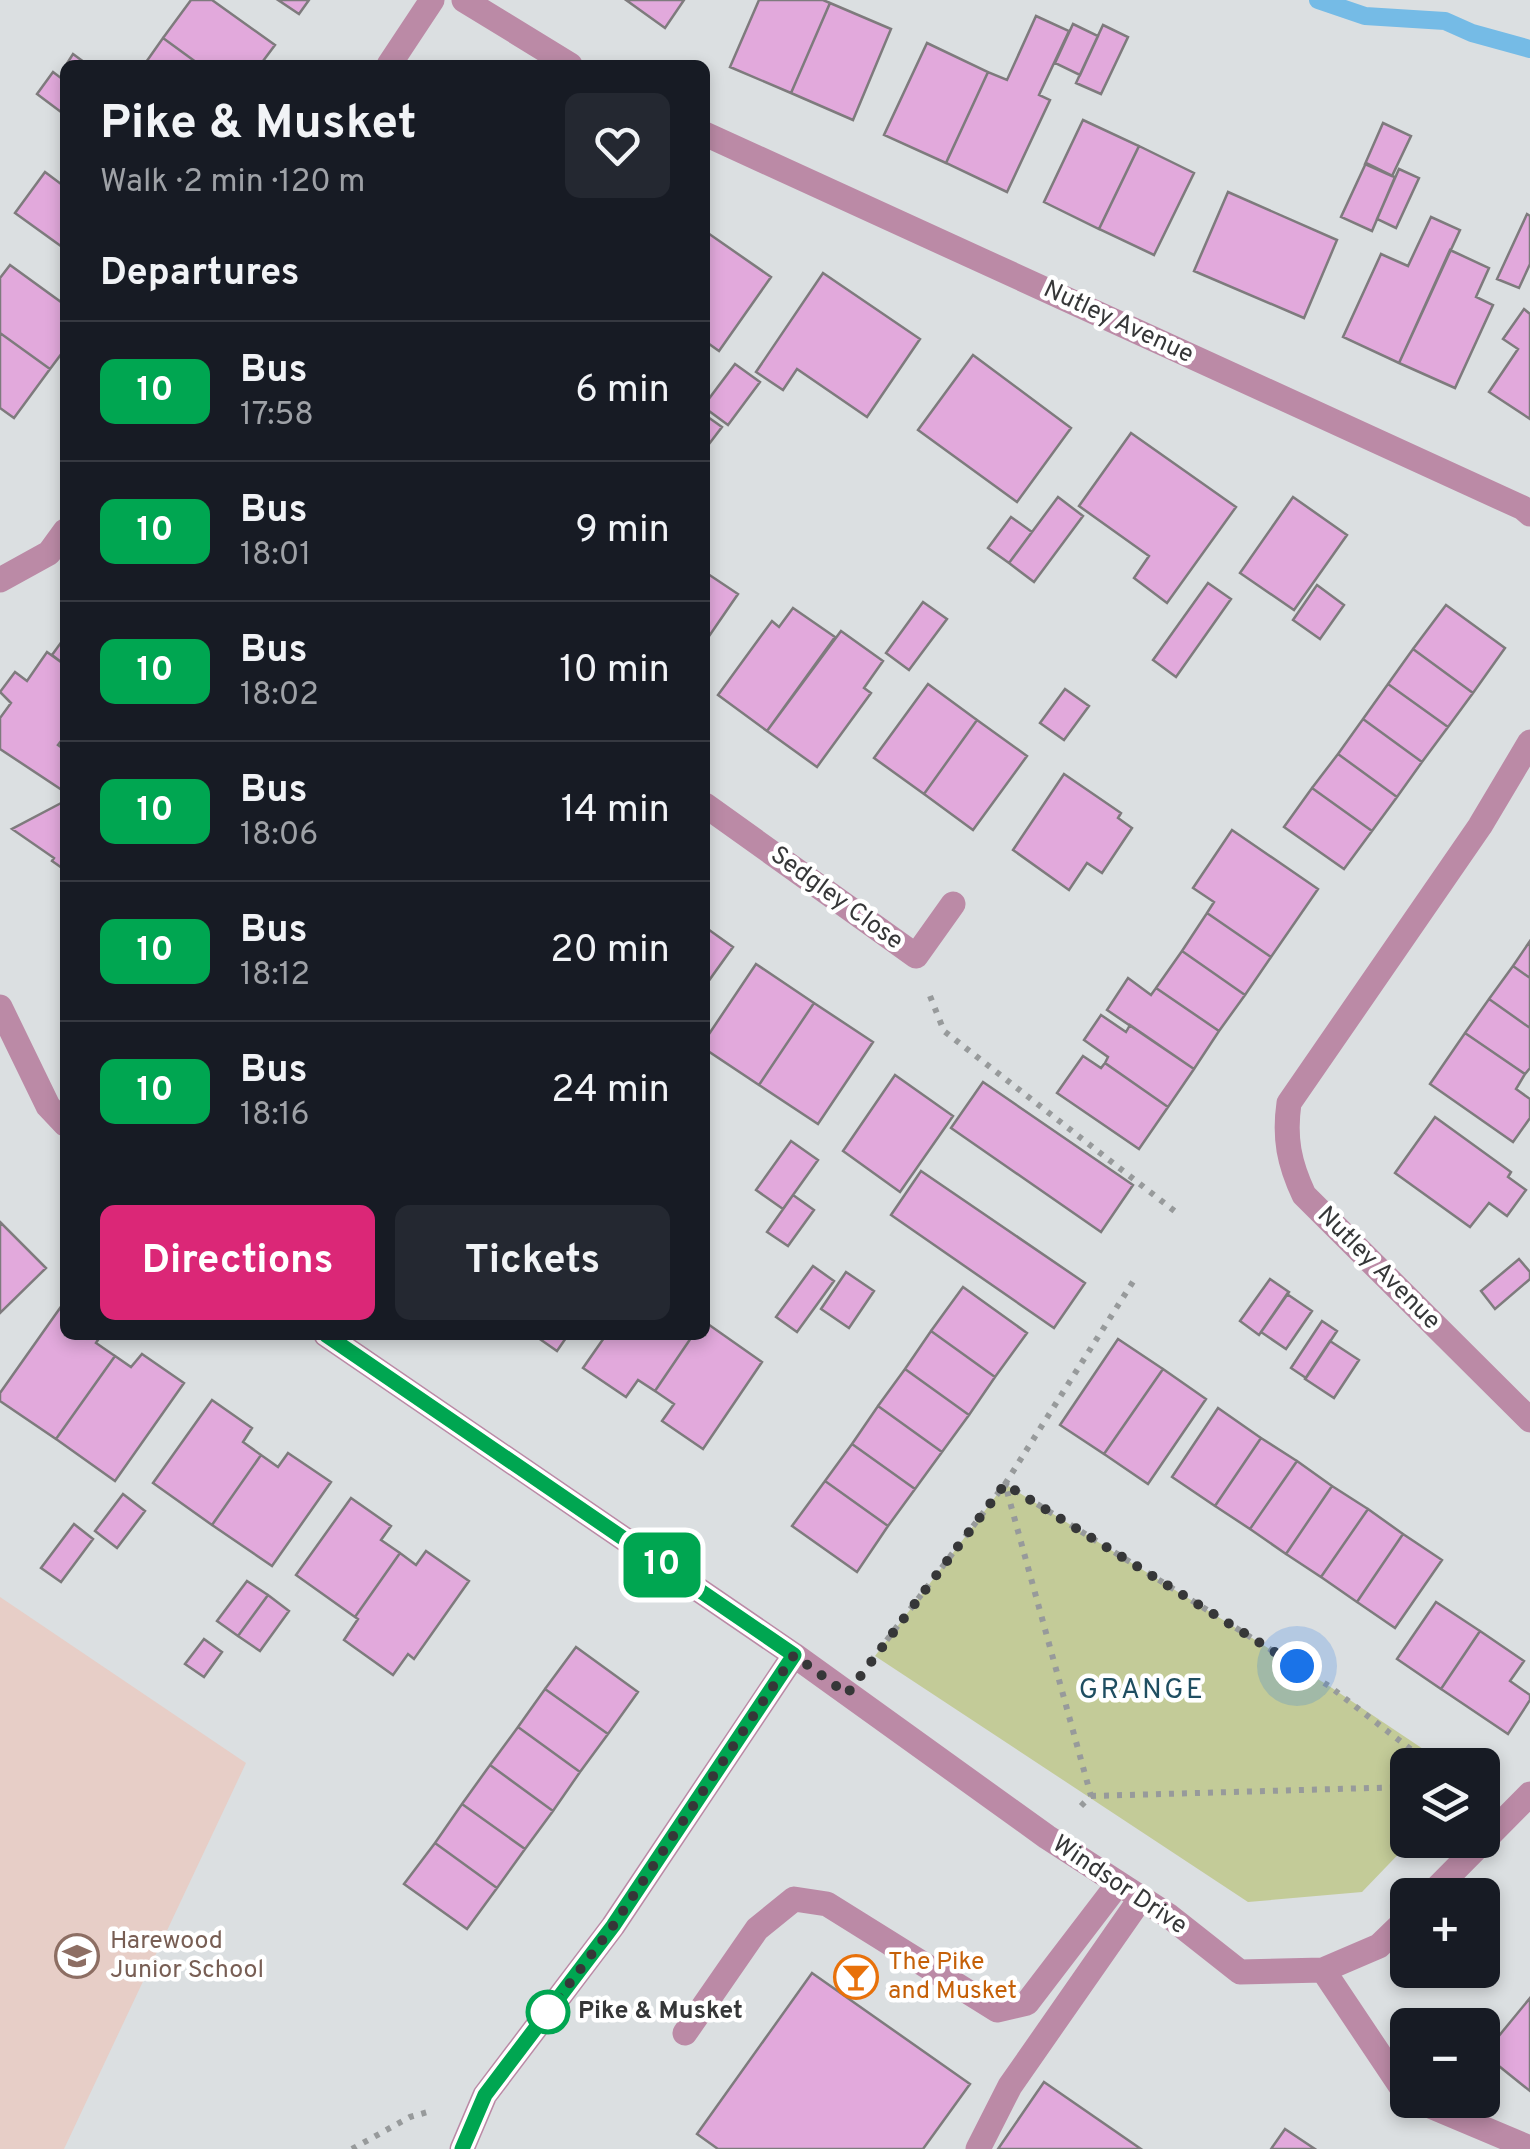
<!DOCTYPE html>
<meta charset="utf-8">
<style>
body{margin:0;font-family:Overpass,sans-serif;background:#242831;color:#f1f3f6;height:100vh;display:flex;flex-direction:column;font-size:38px;white-space:nowrap}
*{box-sizing:border-box;margin:0}
p{font-size:32px;color:#9ea1a6}
.icon{flex:none;width:55px;height:55px;fill:none;stroke:currentColor;stroke-width:2;stroke-linecap:round;stroke-linejoin:round}
.map{position:relative;flex:1;overflow:hidden}
.panel{position:absolute;left:60px;top:60px;width:650px;height:1280px;display:flex;flex-direction:column;background:#171b24;border-radius:15px;box-shadow:0 5px 15px #0003}
.panel>*{flex:none}
.badge{padding:0 20px;border-radius:15px;font-size:35px;line-height:65px}
.controls{position:absolute;left:1390px;top:1748px;display:grid;gap:20px}
.controls a{display:grid;place-items:center;width:110px;height:110px;border-radius:15px;background:#171b24;box-shadow:0 5px 15px #0003;font-size:50px}
.you{position:absolute;width:50px;height:50px;margin:-25px;border:8px solid #fff;border-radius:50%;background:#1a73e8;box-shadow:0 0 0 15px #1a73e833}
.map>.badge{position:absolute;translate:-50% -50%;box-shadow:0 0 0 5px #fff}
h2{padding:0 40px;font-size:38px;line-height:90px}
.round{display:grid;place-items:center;flex:none;width:105px;height:105px;border-radius:15px;background:#242831}
.head{display:flex;align-items:center;justify-content:space-between;height:170px;padding:0 40px}
h1{font-size:48px;font-weight:700;line-height:75px}
.action{display:flex;gap:20px;margin-top:auto;padding:20px 40px}
.action a{flex:1;height:115px;border-radius:15px;background:#db2777;color:#fff;font-size:40px;font-weight:700;line-height:115px;text-align:center}
.action a+a{background:#242831;color:#f1f3f6}
ul{padding:0;list-style:none}
li{display:flex;align-items:center;gap:30px;height:140px;padding:0 40px;border-top:2px solid #363941}
li div{flex:1}
li b{display:block;font-size:38px}
li em{font-style:normal}
li .badge{min-width:110px;font-weight:700;text-align:center}
.map>svg:first-child{display:block}
</style>
<div class="map">
<svg width="1530" height="2149" viewBox="0 0 1530 2149">
<rect width="100%" height="100%" fill="#dbdfe1"/>
<path fill="#e7cec7" d="M0,1597L246,1763L64,2149H0Z"/>
<path fill="#c3cb98" d="M1005,1484L1329,1686L1447,1765H1408V1840H1412L1362,1892L1248,1902L875,1656Z"/>
<g fill="none" stroke-linecap="round" stroke-linejoin="round">
<path stroke="#75bbe6" stroke-width="18" d="M1318,0L1365,16L1445,21L1472,33L1530,49"/>
</g>
<path fill="#e2a9dc" stroke="#7e7b7d" stroke-width="2.5" d="M191,0H212L275,45L260,65H200L163,38Z
M278,0H309L299,14Z
M626,0H684L665,28Z
M759,0H823L830,3L791,93L730,67Z
M830,3L891,29L853,120L791,93Z
M1036,16L1069,31L1039,95L1050,100L1007,192L946,163L988,72L1007,80Z
M1073,24L1098,36L1080,75L1055,63Z
M1103,25L1128,37L1101,94L1076,83Z
M163,38L200,65H144Z
M927,43L988,72L946,163L884,135Z
M73,54L88,65H66Z
M53,72L65,81V115L37,94Z
M1083,120L1139,146L1099,229L1044,202Z
M1383,123L1411,136L1392,176L1365,164Z
M1139,146L1194,173L1154,255L1099,229Z
M1366,163L1395,177L1372,231L1341,217Z
M1399,169L1419,178L1396,228L1377,219Z
M45,172L61,184L65,178V249L15,213Z
M1228,192L1337,240L1304,318L1194,271Z
M1527,214L1530,216V264L1519,288L1497,279Z
M1431,217L1460,230L1399,363L1343,337L1381,254L1408,266Z
M705,231L771,277L719,351L705,341Z
M1450,250L1489,268L1476,297L1493,305L1455,388L1399,363Z
M10,265L65,305V349L50,369L0,333V278Z
M823,273L920,339L867,417L797,369L783,390L756,372Z
M1524,309L1530,314V419L1489,392L1518,349L1503,339Z
M0,333L50,369L14,418L0,408Z
M973,355L1071,428L1017,502L918,430Z
M735,364L760,382L728,425L705,408V404Z
M705,415L722,427L709,444L705,441Z
M1131,433L1236,507L1167,603L1134,578L1149,556L1079,506Z
M1058,497L1083,516L1034,582L1009,563Z
M1293,497L1347,535L1294,610L1240,573Z
M1011,517L1032,532L1009,563L988,548Z
M705,572L738,594L705,642Z
M1208,583L1231,599L1176,677L1153,660Z
M1317,585L1344,605L1320,639L1293,620Z
M923,602L947,619L909,670L886,653Z
M1446,605L1505,648L1473,693L1413,649Z
M793,608L835,637L767,731L718,695L772,621L779,627Z
M841,631L883,661L864,688L871,693L817,767L767,731Z
M65,637V665L52,655Z
M1413,649L1473,693L1448,727L1388,684Z
M47,652L65,665V736L58,745L65,750V786L62,790L0,749V718L11,703L0,692L15,672L27,681Z
M928,684L977,720L924,794L874,758Z
M1388,684L1448,727L1422,762L1363,719Z
M1065,689L1089,706L1064,740L1040,723Z
M1363,719L1422,762L1397,797L1338,754Z
M977,720L1027,756L973,830L924,794Z
M1338,754L1397,797L1372,831L1312,788Z
M1064,774L1121,813L1118,818L1132,828L1102,873L1087,863L1069,890L1013,850Z
M1312,788L1372,831L1344,869L1284,827Z
M65,801V870L52,861L54,858L12,829Z
M1232,830L1318,889L1271,957L1207,913L1214,902L1193,888Z
M1207,913L1271,957L1245,995L1182,951Z
M705,927L733,947L705,986Z
M1530,941V978L1513,966Z
M1182,951L1245,995L1219,1031L1156,988Z
M756,964L814,1003L759,1085L705,1049V1040Z
M1513,966L1530,978V1028L1489,999Z
M1128,978L1151,995L1156,988L1219,1031L1194,1069L1107,1010Z
M1489,999L1530,1028V1068L1525,1074L1465,1033Z
M814,1003L873,1042L818,1124L759,1085Z
M1101,1015L1126,1032L1130,1025L1194,1069L1168,1107L1105,1063L1108,1057L1084,1040Z
M1465,1033L1525,1074L1516,1089L1530,1099V1118L1513,1142L1430,1084Z
M1083,1056L1101,1068L1105,1063L1168,1107L1139,1149L1057,1093Z
M895,1075L953,1116L900,1192L843,1151Z
M983,1082L1133,1185L1101,1232L951,1128Z
M1435,1117L1511,1172L1508,1177L1526,1190L1507,1216L1489,1203L1470,1227L1395,1173Z
M791,1141L818,1160L783,1209L756,1190Z
M921,1171L1085,1283L1054,1328L891,1215Z
M793,1195L814,1210L788,1246L767,1232Z
M0,1222L46,1268L0,1313Z
M1519,1259L1530,1272V1279L1495,1309L1481,1291Z
M813,1266L834,1281L797,1332L776,1317Z
M846,1272L874,1291L849,1328L821,1309Z
M1270,1279L1289,1292L1259,1335L1240,1321Z
M963,1287L1027,1333L995,1377L931,1331Z
M1287,1294L1312,1311L1286,1349L1261,1332Z
M65,1301V1335H101L96,1343L115,1356L56,1439L0,1401V1393Z
M1322,1321L1337,1331L1306,1378L1291,1368Z
M705,1322L762,1362L703,1449L662,1421L674,1404L655,1391L693,1335H705Z
M931,1331L995,1377L969,1415L905,1369Z
M534,1335H568L557,1351Z
M606,1335H693L655,1391L638,1380L626,1397L583,1368Z
M1118,1339L1163,1369L1104,1454L1060,1425Z
M1330,1341L1359,1360L1334,1398L1305,1379Z
M142,1354L184,1383L115,1481L56,1439L115,1356L131,1367Z
M905,1369L969,1415L942,1452L878,1406Z
M1163,1369L1206,1399L1148,1484L1104,1454Z
M212,1400L252,1428L243,1442L261,1455L212,1525L153,1483Z
M878,1406L942,1452L915,1489L852,1444Z
M1218,1408L1261,1438L1215,1506L1172,1477Z
M1261,1438L1297,1461L1250,1529L1215,1506Z
M852,1444L915,1489L888,1526L825,1481Z
M288,1453L331,1482L272,1566L212,1525L261,1455L278,1467Z
M1297,1461L1332,1486L1286,1554L1250,1529Z
M825,1481L888,1526L857,1572L792,1526Z
M1332,1486L1368,1509L1321,1577L1286,1554Z
M123,1494L145,1511L117,1548L95,1531Z
M351,1498L391,1526L381,1540L400,1553L355,1617L296,1575Z
M1368,1509L1403,1534L1357,1602L1321,1577Z
M74,1524L93,1539L61,1582L41,1568Z
M1403,1534L1442,1560L1395,1628L1357,1602Z
M426,1551L469,1581L414,1659L408,1654L393,1675L344,1640L358,1619L355,1617L400,1553L416,1565Z
M247,1581L268,1595L238,1636L217,1621Z
M268,1595L289,1611L260,1651L238,1636Z
M1436,1602L1480,1631L1441,1689L1397,1659Z
M1480,1631L1524,1661L1510,1681L1530,1695V1700L1508,1734L1441,1689Z
M204,1639L222,1652L204,1677L185,1664Z
M576,1647L638,1692L608,1734L545,1689Z
M545,1689L608,1734L580,1772L518,1727Z
M518,1727L580,1772L553,1811L490,1765Z
M490,1765L553,1811L525,1849L462,1804Z
M462,1804L525,1849L497,1888L435,1843Z
M435,1843L497,1888L467,1929L404,1884Z
M812,1973L970,2084L923,2149H718L697,2134Z
M1530,1998V2091L1484,2054Z
M1044,2082L1141,2149H998Z
M1285,2129L1315,2149H1271Z"/>
<g fill="none" stroke-linecap="round" stroke-linejoin="round">
<path stroke="#979a9b" stroke-width="6" stroke-dasharray="5 8" stroke-linecap="butt" d="M930,996L944,1031L1177,1213
M871,1661L1005,1484L1329,1686L1431,1765
M1091,1796L1408,1787
M1081,1806L1091,1796L1005,1484L1134,1280
M352,2149L410,2117L431,2111"/>
<path stroke="#bb8aa6" stroke-width="25" d="M464,0L570,65
M389,65L432,0
M705,134L1523,508L1530,514
M0,580L49,553L65,531
M1530,742L1480,826L1289,1103C1284,1138 1289,1163 1304,1195L1530,1420
M705,805L916,956L953,904
M0,1007L48,1106L65,1124
M326,1335L794,1655L1047,1837L1169,1916L1240,1972L1323,1970L1379,1946L1408,1918
M1430,1895L1530,1794
M1323,1970L1408,2097
M685,2033L757,1929L794,1899L827,1904L997,2010L1027,2003L1118,1884
M1416,2100L1530,2148
M462,2149L485,2095L613,1926L794,1655
M978,2149L1010,2086L1141,1898"/>
</g>
<g fill="none" stroke-linecap="round" stroke-linejoin="round">
<g stroke="#fff" stroke-width="22">
<path id="line" d="M326,1335L794,1655L613,1926L485,2095L462,2149"/>
</g>
<use href="#line" stroke="#00a651" stroke-width="15"/>
<path stroke="#363738" stroke-width="10" stroke-dasharray="0 18" d="M548,2012L613,1926L794,1655L847,1694L1005,1484L1297,1666"/>
</g>
<defs>
<g id="school-ring" transform="scale(2.25)"><circle r="9.5" fill="#fff" stroke="#8d6e63" stroke-width="1.5"/><path d="M0-5L7-2L0 1L-7-2ZM-4 1L0 2.5L4 1V4Q0 6-4 4Z" fill="#8d6e63"/></g>
<g id="bar-ring" transform="scale(2.25)"><circle r="9.5" fill="#fff" stroke="#e8710a" stroke-width="1.5"/><path d="M-6-5H6L.8 .8V4.5H3.5V6h-7V4.5H-.8V.8Z" fill="#e8710a"/></g>
</defs>
<g fill-rule="evenodd">
<use href="#school-ring" x="77" y="1956"/>
<use href="#bar-ring" x="856" y="1977"/>
</g>
<circle fill="#fff" stroke="#00a651" stroke-width="5" cx="548" cy="2012" r="20"/>
<g text-anchor="middle" dominant-baseline="central" stroke-width="9" stroke-linejoin="round" paint-order="stroke">
<g font-size="25" fill="#363738" stroke="#fff">
<text transform="translate(1118 323) rotate(25)">Nutley Avenue</text>
<text transform="translate(836 899) rotate(36)">Sedgley Close</text>
<text transform="translate(1378 1269) rotate(45)">Nutley Avenue</text>
<text transform="translate(1119 1886) rotate(34)">Windsor Drive</text>
</g>
<g font-size="25" fill="#785e54" stroke="#fff" text-anchor="start">
<text x="110" y="1942">Harewood<tspan x="110" dy="29">Junior School</tspan></text>
</g>
<g font-size="25" fill="#c56008" stroke="#fff" text-anchor="start">
<text x="888" y="1963">The Pike<tspan x="888" dy="29">and Musket</tspan></text>
</g>
<g font-size="25" font-weight="bold" fill="#363738" stroke="#fff" text-anchor="start">
<text x="578" y="2012">Pike &amp; Musket</text>
</g>
<g font-size="28" letter-spacing="2.5" fill="#1f4e61" stroke="#fff">
<text x="1142" y="1691">GRANGE</text>
</g>
</g>
</svg>
<div class="controls">
<a><svg class="icon" aria-label="layers" viewBox="0 0 24 24"><path d="M12 4l9 5-9 5-9-5zM3 14l9 5 9-5"/></svg></a>
<a>+</a>
<a>−</a>
</div>
<div class="you" style="left:1297px;top:1666px"></div>
<b class="badge" style="left:662px;top:1565px;background:#00a651;color:#fff">10</b>
<section class="panel">
<div class="head"><div><h1>Pike &amp; Musket</h1><p>Walk · 2 min · 120 m</p></div><a class="round"><svg class="icon" aria-label="heart" viewBox="0 0 24 24"><path d="M12 20l-8-8c-3-5 5-10 8-4 3-6 11-1 8 4z"/></svg></a></div>
<h2>Departures</h2>
<ul>
<li><span class="badge" style="background:#00a651;color:#fff">10</span><div><b>Bus</b><p>17:58</p></div><em>6 min</em></li>
<li><span class="badge" style="background:#00a651;color:#fff">10</span><div><b>Bus</b><p>18:01</p></div><em>9 min</em></li>
<li><span class="badge" style="background:#00a651;color:#fff">10</span><div><b>Bus</b><p>18:02</p></div><em>10 min</em></li>
<li><span class="badge" style="background:#00a651;color:#fff">10</span><div><b>Bus</b><p>18:06</p></div><em>14 min</em></li>
<li><span class="badge" style="background:#00a651;color:#fff">10</span><div><b>Bus</b><p>18:12</p></div><em>20 min</em></li>
<li><span class="badge" style="background:#00a651;color:#fff">10</span><div><b>Bus</b><p>18:16</p></div><em>24 min</em></li>
</ul>
<div class="action"><a>Directions</a><a>Tickets</a></div>
</section>
</div>
